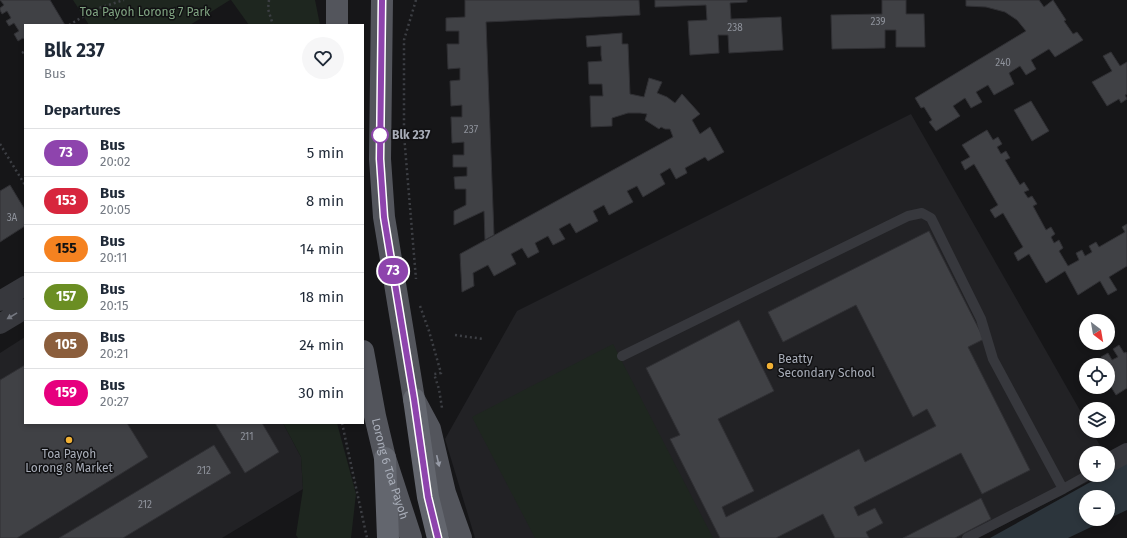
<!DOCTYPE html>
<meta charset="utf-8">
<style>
body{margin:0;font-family:"Fira Sans",sans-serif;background:#f6f6f7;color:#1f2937;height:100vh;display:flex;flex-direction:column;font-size:15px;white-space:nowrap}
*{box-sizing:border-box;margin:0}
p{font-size:13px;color:#747a83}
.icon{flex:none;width:22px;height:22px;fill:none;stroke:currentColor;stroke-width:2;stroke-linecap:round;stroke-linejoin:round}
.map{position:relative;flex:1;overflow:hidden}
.details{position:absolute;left:24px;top:24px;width:340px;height:400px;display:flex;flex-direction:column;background:#fff;border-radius:0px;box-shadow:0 2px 6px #0003}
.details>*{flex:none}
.badge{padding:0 8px;border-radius:13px;font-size:14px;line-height:26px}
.needle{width:26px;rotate:149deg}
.controls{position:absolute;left:1079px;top:314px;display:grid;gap:8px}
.controls a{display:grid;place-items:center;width:36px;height:36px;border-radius:50%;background:#fff;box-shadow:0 2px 6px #0003;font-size:20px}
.map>.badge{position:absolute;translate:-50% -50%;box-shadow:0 0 0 2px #fff}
h2{padding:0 20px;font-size:15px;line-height:36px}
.round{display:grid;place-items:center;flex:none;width:42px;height:42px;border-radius:21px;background:#f6f6f7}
.overview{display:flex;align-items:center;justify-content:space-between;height:68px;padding:0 20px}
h1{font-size:19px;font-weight:700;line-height:30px}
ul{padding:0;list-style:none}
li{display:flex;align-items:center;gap:12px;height:48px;padding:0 20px;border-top:1px solid #e0e1e3}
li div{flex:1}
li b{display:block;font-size:15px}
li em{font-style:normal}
li .badge{min-width:44px;font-weight:700;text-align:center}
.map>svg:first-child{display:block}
</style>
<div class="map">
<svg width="1127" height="538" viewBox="0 0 1127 538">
<rect width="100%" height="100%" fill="#161618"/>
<path fill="#222225" d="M911,114L1086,421V431H1092L1104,453H1086V475H1101L978,538H475L445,439L517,311Z
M25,337V423H283L301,457L303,489L222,538H0V353Z"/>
<path fill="#1e261f" d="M73,0H230L190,25H89Z
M231,0H315L320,25H249Z
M613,344L713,538H535L472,417Z
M283,423H337L356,494L351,538H298L296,535L303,489L301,457Z"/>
<path fill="#2c353c" d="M1127,462V510L1108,519V497H1086V519H1108L1068,538H990L1103,475H1108V472Z"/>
<path fill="#404145" stroke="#303034" d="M0,0H50L65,25H25V40L23,38L18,41L14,34L19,31L14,23L9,26L6,21L11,18L7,11L2,14L0,10V8L4,5Z
M465,0H639L640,15L486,22L494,235L485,240L484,211L454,225V211L466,205V189H455L454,177L467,176V167H453V155H464V142L452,143L451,117H462V105L451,106L450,81L460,80V68L448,69L447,44H459V31H446V18L465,17Z
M655,0H747V2L730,3L731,19L781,17L783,50L729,53L728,35H718L719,53L690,55L688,21L707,20L706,5L655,7Z
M882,0H906V14H924L925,47H896V30H885V48L832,49L831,15L882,14Z
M966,0H1039L1044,7L1053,0L1066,20L1064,21L1073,34L1077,32L1083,40L1055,57L1049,49L1031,60L1036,69L1026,75L1020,66L1009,73L1014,84L994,95L988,85L976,92L982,102L971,108L965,98L953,106L960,116L936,131L929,122L932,120L924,107L921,108L915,98L1026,31L1017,20L1005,12L986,7L966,6Z
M622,33V44H628L630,94L644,97L649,78L662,82L657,93L667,97L675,103L682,94L700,114L692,120L700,134L710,127L724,152L708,161L705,157L685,168L687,173L676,179L670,168L660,174L665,184L643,197L637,186L627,191L633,202L609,215L604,205L593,211L598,221L576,233L570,223L559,229L565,239L553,245L548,236L535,243L539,252L528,258L522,248L511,254L516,264L494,276L488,265L473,273L474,286L462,292L460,254L673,137L670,129H665L661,127L659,129L645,120L647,114L640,113H628L612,118V126L591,127L590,96H603L602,84H589L588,62L602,61L601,55V46L587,47L586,36Z
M1111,52L1120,66L1127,62V94L1125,95L1127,99L1121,103L1119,99L1107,106L1092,82L1112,71L1103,56Z
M1031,101L1049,131L1032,141L1014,110Z
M987,130L993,140L998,137L1002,144L997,147L1001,154L1006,151L1010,158L1005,160L1020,185L1024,182L1029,190L1024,192L1028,198L1032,196L1037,204L1033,206L1046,230L1051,227L1055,234L1051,237L1054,243L1059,240L1063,248L1059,251L1068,266L1079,260L1076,253L1082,250L1085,256L1092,252L1089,246L1096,242L1099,247L1125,232L1122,227L1127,224V266L1109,277L1117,290L1108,295L1100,281L1078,295L1065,271L1046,283L1029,254L1018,261L1014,253L1023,247L1003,213L995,218L990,210L998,205L974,164L965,170L961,162L970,157L962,145Z
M10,185L25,210V226L0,242V191Z
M929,231L984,339L968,347L1030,470L982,494L961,453L854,507L858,516L875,508L883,523L866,532L869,538H835L823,514L776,538H720L670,439L680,435L646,368L739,320L774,391L718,419L754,491L722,507L726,517L859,449L865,462L936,426L927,409L913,417L856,305L783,342L768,312Z
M1119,345L1124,353L1126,352L1127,354V388L1116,395L1108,382V365H1104L1106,364L1101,357L1108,353L1112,360L1118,357L1113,349Z
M25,365V423H127L148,457L17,538H0V380Z
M215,423H262L279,452L245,473Z
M214,445L231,473L123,538H59Z
M981,498L991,519L955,538H903Z"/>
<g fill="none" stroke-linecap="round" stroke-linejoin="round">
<path stroke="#3d3f44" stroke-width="2.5" stroke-dasharray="2 3" stroke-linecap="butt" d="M269,0L268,9L273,25
M416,0L404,40V135L416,279
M69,25L96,9L124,0
M22,53L25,51
M0,144L25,185
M420,306L429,331L441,373L434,374L439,389L442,408
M455,335L483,339
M342,423L367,538"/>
<path stroke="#37383d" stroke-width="10" d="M622,356L908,216L922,213L931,218L981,319L993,359L1063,489
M967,538L1063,489L1088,475"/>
<path stroke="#37383d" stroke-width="20" d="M0,301L25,286
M0,324L25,309
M1114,460L1127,453"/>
<g stroke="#53555c" stroke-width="22">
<path d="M382,0L380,159L384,217L414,399L430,429L445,493L461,538"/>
<path d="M337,25V0"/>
<path id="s1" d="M363,351L375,416L385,458L411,538"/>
</g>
<path stroke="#63666e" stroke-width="22" d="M414,399L428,497L438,538
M385,458L388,538"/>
</g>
<defs><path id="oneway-solid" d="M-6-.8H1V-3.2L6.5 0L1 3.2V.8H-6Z"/></defs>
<use fill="#757881" href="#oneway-solid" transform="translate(12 316) rotate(149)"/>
<use fill="#979ba6" href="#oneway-solid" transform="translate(438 461) rotate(77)"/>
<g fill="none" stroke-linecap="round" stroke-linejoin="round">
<g stroke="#fff" stroke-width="9">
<path id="line" d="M382,0L380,159L384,217L414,399L428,497L438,538"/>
</g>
<use href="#line" stroke="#8e44ad" stroke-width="6"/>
</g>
<circle fill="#fff" stroke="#8e44ad" stroke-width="2" cx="380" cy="135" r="8"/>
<g fill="#f2b134" stroke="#111113" stroke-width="1.5">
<circle cx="770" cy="366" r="4"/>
<circle cx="69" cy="440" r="4"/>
</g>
<g text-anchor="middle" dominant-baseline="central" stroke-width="3" stroke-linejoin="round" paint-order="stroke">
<g font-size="10" fill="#8e929b">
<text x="878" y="22">239</text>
<text x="735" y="28">238</text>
<text x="1003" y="63">240</text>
<text x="471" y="130">237</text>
<text x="12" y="218">3A</text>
<text x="247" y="437">211</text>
<text x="204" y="471">212</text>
<text x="145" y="505">212</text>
</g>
<g font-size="12" fill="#7fa381" stroke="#111113">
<text x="145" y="12">Toa Payoh Lorong 7 Park</text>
</g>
<g font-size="12" font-weight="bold" fill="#a8adb8" stroke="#111113" text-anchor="start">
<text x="392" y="135">Blk 237</text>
</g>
<g font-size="12" fill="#a8adb8" stroke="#111113" text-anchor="start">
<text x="778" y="359">Beatty<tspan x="778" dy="14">Secondary School</tspan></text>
<text x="69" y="454" text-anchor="middle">Toa Payoh<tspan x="69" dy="14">Lorong 8 Market</tspan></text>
</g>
<g font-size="12" fill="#a8adb8" stroke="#111113">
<text stroke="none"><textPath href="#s1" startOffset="121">Lorong 6 Toa Payoh</textPath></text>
</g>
</g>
</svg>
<div class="controls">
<a><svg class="needle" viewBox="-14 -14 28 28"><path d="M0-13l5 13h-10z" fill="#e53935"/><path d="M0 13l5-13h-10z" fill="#747a83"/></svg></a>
<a><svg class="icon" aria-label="locate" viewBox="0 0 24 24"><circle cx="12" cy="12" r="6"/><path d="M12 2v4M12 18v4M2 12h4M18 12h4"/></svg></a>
<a><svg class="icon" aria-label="layers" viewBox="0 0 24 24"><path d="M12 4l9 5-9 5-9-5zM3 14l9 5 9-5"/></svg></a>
<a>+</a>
<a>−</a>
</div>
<b class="badge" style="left:393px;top:271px;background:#8e44ad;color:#fff">73</b>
<section class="details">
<div class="overview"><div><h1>Blk 237</h1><p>Bus</p></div><a class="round"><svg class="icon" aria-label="heart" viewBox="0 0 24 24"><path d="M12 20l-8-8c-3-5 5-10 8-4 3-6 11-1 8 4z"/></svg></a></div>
<h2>Departures</h2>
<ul>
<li><span class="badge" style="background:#8e44ad;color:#fff">73</span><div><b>Bus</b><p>20:02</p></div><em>5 min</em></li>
<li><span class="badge" style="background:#d7263d;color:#fff">153</span><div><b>Bus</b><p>20:05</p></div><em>8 min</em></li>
<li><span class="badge" style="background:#f58220;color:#111">155</span><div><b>Bus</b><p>20:11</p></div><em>14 min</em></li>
<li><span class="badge" style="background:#6b8e23;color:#fff">157</span><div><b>Bus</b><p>20:15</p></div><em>18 min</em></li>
<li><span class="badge" style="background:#8b5e3c;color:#fff">105</span><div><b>Bus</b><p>20:21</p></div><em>24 min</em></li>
<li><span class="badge" style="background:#e6007e;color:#fff">159</span><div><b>Bus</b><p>20:27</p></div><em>30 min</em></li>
</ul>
</section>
</div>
